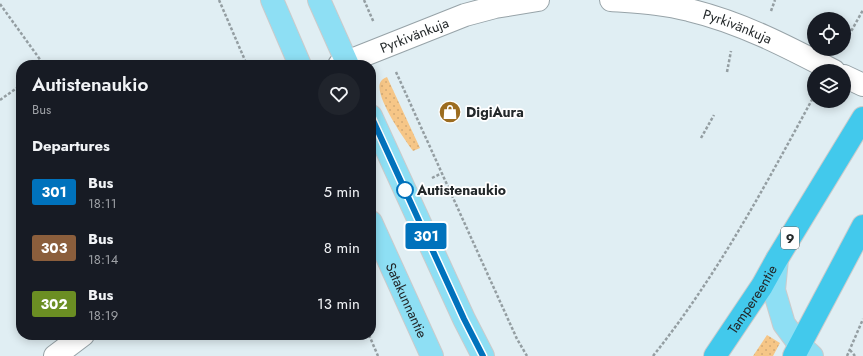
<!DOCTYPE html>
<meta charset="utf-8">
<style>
body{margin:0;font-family:Jost,sans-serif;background:#20242c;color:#f1f3f6;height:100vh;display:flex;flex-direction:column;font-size:15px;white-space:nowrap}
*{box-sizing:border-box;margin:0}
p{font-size:13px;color:#9ea1a6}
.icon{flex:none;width:22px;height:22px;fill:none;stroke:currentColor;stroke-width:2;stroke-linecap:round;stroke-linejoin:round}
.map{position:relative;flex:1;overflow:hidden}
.details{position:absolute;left:16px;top:60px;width:360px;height:280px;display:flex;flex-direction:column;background:#171b24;border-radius:16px;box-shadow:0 2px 10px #0003}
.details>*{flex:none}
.badge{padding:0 8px;border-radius:3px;font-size:14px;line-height:26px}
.controls{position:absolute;left:807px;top:12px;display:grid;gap:8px}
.controls a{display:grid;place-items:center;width:44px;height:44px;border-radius:50%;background:#171b24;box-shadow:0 2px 10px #0003;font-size:20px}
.map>.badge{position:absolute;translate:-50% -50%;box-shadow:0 0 0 2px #fff}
h2{padding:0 16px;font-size:15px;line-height:36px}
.round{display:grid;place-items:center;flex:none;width:42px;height:42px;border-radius:21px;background:#20242c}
.overview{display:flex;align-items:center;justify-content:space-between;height:68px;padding:0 16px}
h1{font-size:19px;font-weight:600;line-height:30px}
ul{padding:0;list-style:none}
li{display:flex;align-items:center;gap:12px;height:56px;padding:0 16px}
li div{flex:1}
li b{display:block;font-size:15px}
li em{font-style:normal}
li .badge{min-width:44px;font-weight:700;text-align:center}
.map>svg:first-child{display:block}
</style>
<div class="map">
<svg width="863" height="356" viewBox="0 0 863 356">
<defs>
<pattern id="grass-dots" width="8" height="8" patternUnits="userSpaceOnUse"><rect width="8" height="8" fill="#f6c687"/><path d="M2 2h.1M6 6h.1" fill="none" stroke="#d3aa75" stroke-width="1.8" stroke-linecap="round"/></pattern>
</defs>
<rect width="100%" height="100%" fill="#e0eef3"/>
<path fill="url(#grass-dots)" d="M387,77L420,148L413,151C404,139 375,97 380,83C381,80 384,78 387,77Z
M767,335L780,343L773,356H753Z"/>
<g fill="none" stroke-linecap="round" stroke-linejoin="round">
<g stroke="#97a3a8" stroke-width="24">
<g id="minor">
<path id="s1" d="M611,0C637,2 663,3 689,10C740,22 788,47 834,71"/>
<path id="s2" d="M339,65L465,15L495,7L538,0"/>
<path d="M844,76L863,85"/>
<path d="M55,356L83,335"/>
</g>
</g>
<g stroke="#cacbcc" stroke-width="24">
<g id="major">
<path d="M272,0L300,65"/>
<path d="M319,0L348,65"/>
<path d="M371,116L464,319L483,356"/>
<path id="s3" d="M371,222L432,356"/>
<path d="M777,259L774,290L784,324L799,344L812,356"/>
</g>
</g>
<g stroke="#cacbcc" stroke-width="24">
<g id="highway">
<path id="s4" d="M715,356L762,286L777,259L863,118"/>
<path d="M794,356L863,226"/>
</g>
</g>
<path stroke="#949ea2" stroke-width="2.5" stroke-dasharray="3 2" stroke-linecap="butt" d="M219,0L247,65
M364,0L374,23
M0,4L44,65
M771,11L775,0
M844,44L863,10
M396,72L517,339L527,356
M727,72L731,51
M0,100L21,85
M701,138L714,115
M432,178L442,173
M369,335L378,356
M850,350L855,356
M653,356C717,276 765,186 814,96
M847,356L863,319"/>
<use href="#minor" stroke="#fff" stroke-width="22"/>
<use href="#major" stroke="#8edff4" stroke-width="22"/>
<use href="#highway" stroke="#42c9ec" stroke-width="22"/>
</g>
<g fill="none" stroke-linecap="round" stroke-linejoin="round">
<g stroke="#fff" stroke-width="9">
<path id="line" d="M371,116L464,319L483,356"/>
</g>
<use href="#line" stroke="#0072bc" stroke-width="6"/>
</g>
<defs>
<g id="shop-disc" transform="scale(1.15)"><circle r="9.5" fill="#9c6c1f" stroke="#fff"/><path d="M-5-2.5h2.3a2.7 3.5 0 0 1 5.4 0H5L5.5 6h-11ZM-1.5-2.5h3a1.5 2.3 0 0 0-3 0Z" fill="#fff"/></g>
</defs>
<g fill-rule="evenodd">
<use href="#shop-disc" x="450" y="112"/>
</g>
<circle fill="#fff" stroke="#0072bc" stroke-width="2" cx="405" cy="190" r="8"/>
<g text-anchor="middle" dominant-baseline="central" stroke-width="3.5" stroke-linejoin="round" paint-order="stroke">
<rect fill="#fff" stroke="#65686a" stroke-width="1" x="781" y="227" width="18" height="22" rx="3"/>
<g font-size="13" font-weight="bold" fill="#23282a">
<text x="790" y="238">9</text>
</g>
<g font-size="14" fill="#23282a" stroke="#fff">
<text stroke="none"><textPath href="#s1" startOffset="130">Pyrkivänkuja</textPath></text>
<text stroke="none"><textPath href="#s2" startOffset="81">Pyrkivänkuja</textPath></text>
<text stroke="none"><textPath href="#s4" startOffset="68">Tampereentie</textPath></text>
<text stroke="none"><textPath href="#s3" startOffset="86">Satakunnantie</textPath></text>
</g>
<g font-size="14" font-weight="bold" fill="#23282a" stroke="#fff" text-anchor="start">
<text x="466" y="112">DigiAura</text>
</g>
<g font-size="14" font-weight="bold" fill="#23282a" stroke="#fff" text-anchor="start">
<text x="417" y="190">Autistenaukio</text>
</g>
</g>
</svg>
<div class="controls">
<a><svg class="icon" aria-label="locate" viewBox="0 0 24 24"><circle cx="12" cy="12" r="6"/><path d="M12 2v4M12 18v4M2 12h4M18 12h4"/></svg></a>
<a><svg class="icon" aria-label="layers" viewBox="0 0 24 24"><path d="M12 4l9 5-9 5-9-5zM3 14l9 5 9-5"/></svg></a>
</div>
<b class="badge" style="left:426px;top:236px;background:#0072bc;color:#fff">301</b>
<section class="details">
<div class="overview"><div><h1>Autistenaukio</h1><p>Bus</p></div><a class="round"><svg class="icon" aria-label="heart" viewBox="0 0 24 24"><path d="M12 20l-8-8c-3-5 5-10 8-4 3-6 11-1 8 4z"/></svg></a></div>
<h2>Departures</h2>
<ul>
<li><span class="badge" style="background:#0072bc;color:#fff">301</span><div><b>Bus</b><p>18:11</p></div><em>5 min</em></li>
<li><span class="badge" style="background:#8b5e3c;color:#fff">303</span><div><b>Bus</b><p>18:14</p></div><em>8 min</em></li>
<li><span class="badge" style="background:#6b8e23;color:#fff">302</span><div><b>Bus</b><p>18:19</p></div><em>13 min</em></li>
</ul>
</section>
</div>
